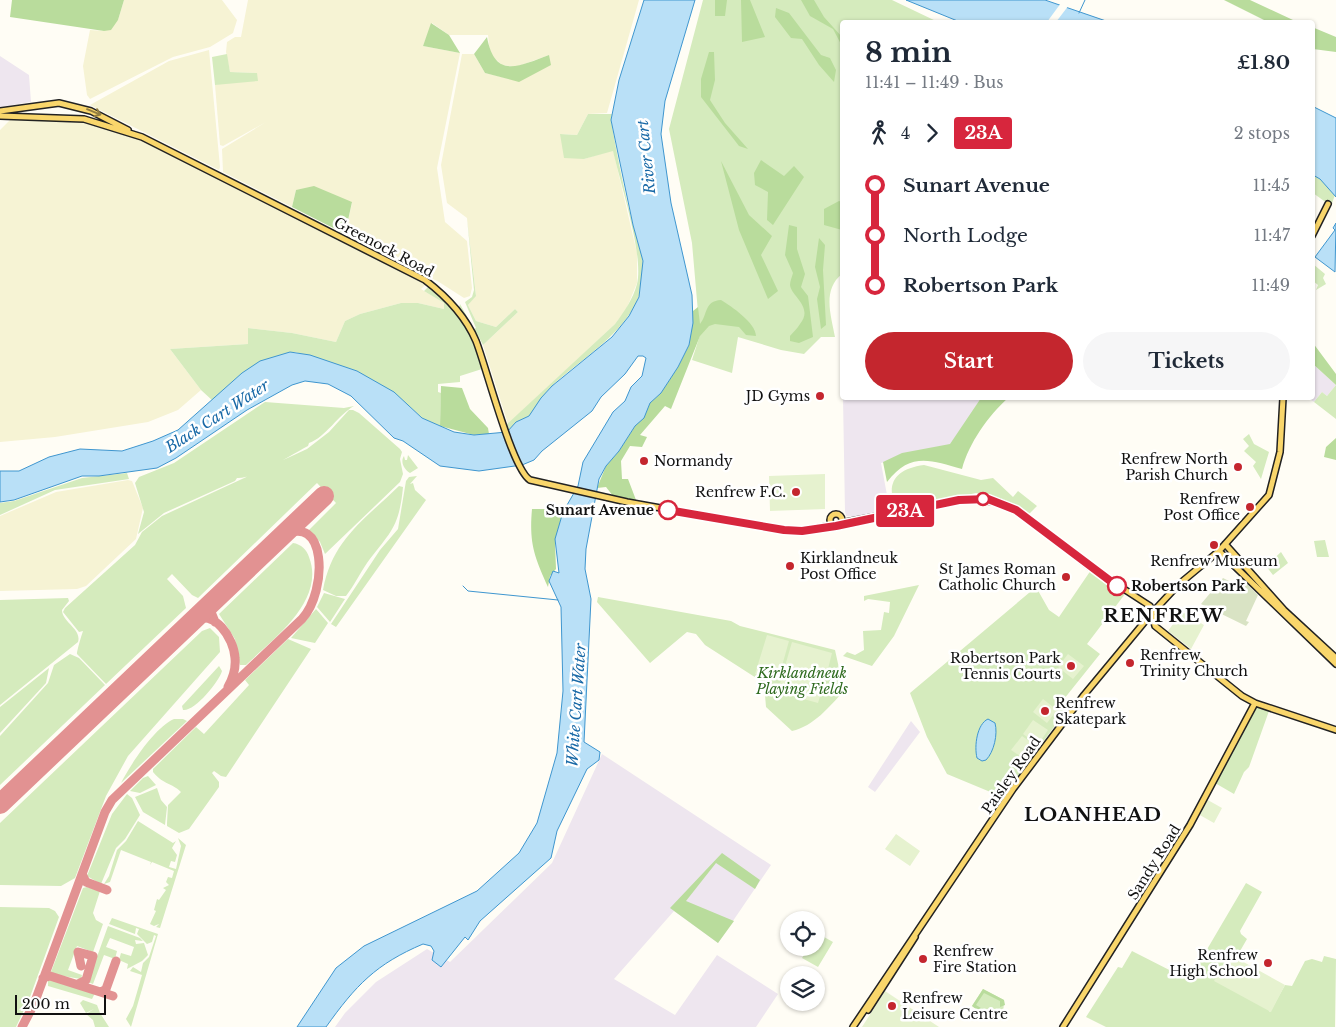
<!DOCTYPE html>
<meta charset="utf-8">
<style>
body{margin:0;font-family:"Libre Baskerville",serif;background:#f6f6f7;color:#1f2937;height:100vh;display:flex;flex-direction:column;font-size:19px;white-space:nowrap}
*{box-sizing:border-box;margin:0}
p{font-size:16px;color:#747a83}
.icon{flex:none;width:28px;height:28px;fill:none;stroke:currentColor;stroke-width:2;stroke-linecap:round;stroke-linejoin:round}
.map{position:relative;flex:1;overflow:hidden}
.panel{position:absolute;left:840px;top:20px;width:475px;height:380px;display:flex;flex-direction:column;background:#fff;border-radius:5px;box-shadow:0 1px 4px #0004}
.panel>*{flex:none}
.badge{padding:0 10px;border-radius:4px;font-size:18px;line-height:32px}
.controls{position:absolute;left:780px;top:911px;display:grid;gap:10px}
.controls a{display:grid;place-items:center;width:45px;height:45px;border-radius:50%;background:#fff;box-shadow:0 1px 4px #0004;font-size:25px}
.scale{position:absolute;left:15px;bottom:12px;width:91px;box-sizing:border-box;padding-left:5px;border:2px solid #111;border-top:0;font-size:14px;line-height:18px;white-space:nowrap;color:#111;-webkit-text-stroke:4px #fff;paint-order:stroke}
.map>.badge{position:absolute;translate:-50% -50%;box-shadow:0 0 0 2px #fff}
.legs{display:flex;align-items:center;gap:8px;height:55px;padding:0 25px;font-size:16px}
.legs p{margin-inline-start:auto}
.summary{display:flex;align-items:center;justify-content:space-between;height:85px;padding:0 25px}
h1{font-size:28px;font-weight:700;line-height:38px}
.action{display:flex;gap:10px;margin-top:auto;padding:10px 25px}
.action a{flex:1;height:58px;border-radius:30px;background:#c4262e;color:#fff;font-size:20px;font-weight:700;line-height:58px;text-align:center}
.action a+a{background:#f6f6f7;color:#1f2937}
ul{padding:0 25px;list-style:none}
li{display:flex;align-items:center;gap:18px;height:50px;font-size:19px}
li i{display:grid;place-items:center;width:8px;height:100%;margin:0 6px;background:currentColor}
li i::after{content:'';width:12px;height:12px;margin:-6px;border:4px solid;border-radius:50%;background:#fff}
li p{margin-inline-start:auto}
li:first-child i{background:linear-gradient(#0000 50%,currentColor 0)}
li:last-child i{background:linear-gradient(currentColor 50%,#0000 0)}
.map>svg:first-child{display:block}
</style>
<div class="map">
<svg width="1336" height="1027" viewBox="0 0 1336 1027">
<rect width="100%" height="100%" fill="#fffdf5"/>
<path fill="#eee6ef" d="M0,56L29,75L31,102L0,107Z
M1313,364L1336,385L1327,396L1322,392L1314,402L1308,398H1312Z
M843,398H984L951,448L881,463L890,511L856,517L846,516L845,511Z
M911,721L920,732L875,792L868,787Z
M602,754L771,865L718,943L674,911L614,979L675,1015L717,955L778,994L756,1027H335L345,1013L376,982L427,949L450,962L552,863Z"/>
<path fill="#f6f3d4" d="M124,0H222L237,20L233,33L210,47L173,57L90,99L87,95L83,66L90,30L104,31L118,20Z
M248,0H639L607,113L588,114L577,135L561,134L584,159L613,150L637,253V283L626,310L615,324L508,424L483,345L518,312L515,309L496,327L476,321L468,305L476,295L467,218L447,203L441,165L462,54H474L485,73L519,81L549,55L516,67L502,65L490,54L488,35H449L432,23L423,46L460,53L437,168L445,222L467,241L472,288L470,296L464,298L439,282L345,234L352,203L296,190L292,207L223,172L222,149L266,122L223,146L220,145L215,85L257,73L230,72L226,52L227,42L235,37H241Z
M209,50L220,167L219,170L90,105L169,61Z
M26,119L82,121L148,141L417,277L426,284L421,289L444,303V309L418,303H401L360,314L345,321L336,342L292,333L248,328V344L170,349L201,390L178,410L148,422L55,437L0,442V130L10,120Z
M128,480L132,481L143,508L136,539L86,586L77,589L0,591V516L56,492Z"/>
<path fill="#d5ebbd" d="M703,0H892L938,22H842V274C822,290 831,315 835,337H821L804,354L781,350L738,337L732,373L692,360L700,335L692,243L669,129Z
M227,54L230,72L257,73L258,81L215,85L212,57Z
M588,114H612L611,120C617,155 624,191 633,225C636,237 642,250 643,262C649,321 590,351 553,385C543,394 538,407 530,415C523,421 515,424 508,431L506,425L615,324C624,312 633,299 637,284C644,255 620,182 613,151L584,159L564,158L560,134L577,135Z
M1312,175L1320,178L1335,195L1331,206L1313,193Z
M467,218L476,296L468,305L476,321L496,327L515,309L518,312L483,345L478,335L484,356L459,308L460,304L474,329L476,328L465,302L472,297L474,290Z
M1313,264L1325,274L1323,278L1326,284L1316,290L1318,285L1313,281Z
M429,286C449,304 466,322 476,348C480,357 478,360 482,369L460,376V382L438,384V392L441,393L440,426L422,418L402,400L357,371L295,352L242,373L213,401L201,390L170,349L248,344V328L292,333L336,342L345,321L360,314L401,303H418L444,309V303L424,291Z
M1336,385V419L1314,402L1322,392L1327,396Z
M265,402L344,408L354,406C338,415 326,437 309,443L308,446C291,455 254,479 237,478L235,481L164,513L138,534L144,512L135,483L139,477L174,463Z
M349,410H353L359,413L400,449L402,452L400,459L403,474L400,482L325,554L320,542L309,530L336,503L317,483L198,598L192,595L172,574L167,579L183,596L186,608L106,684L77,654C77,650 82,634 83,631L79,632L63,612L65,608L135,545L142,532L162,516L307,449L329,432Z
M1249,434L1254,444L1269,452L1261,479L1253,466L1256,462L1244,451L1249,446L1243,439Z
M408,455L418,468L410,473C404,469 400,462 404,456L405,460H407Z
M924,465L981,480L993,478L1013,497L1018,491L1037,506L1028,515C1012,504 995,496 976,493L896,510C885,482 896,469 924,465Z
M127,473L129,479L55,490L0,515V503L14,501L82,478Z
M417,476L410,484L413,483L415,490L426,500L336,627L331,624L380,550L398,529L406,481L409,477Z
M399,486L403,487C399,529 390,532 367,563C360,573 354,586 346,596H336L323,590C332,540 364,520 399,486Z
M1325,540L1329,557H1317L1314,541Z
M293,543C301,544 307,550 309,557C326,601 273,639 246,665H240L235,639L219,614Z
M1281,552L1288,563L1273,575L1266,566Z
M1091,570L1125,594L1087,644L1100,654L1064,699L1070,705L1005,794L1000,796L947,774L927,737L910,693L1036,587L1049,610L1059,617Z
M919,585L894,636L872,666L843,656L847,652L855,655L864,650L863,631L881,630L884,612L889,613L890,602L868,599L864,601V596Z
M324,593L345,599L330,622L317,607Z
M598,597L731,621L740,626L835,650L844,691C829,707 814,726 792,731L766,707L764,683L705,645L696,634L687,632L650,663L597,602Z
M68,598L69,601L62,610C62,622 82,629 78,642L0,705V600Z
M316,609L328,623L315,643L291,638Z
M210,628L219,637L220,652L128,756L106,796L75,878L61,886L0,885V823L202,631Z
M288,639L311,649L226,777L221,776L214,771L212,773L219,782V787L189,829L179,833L167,826V823L168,805L181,792C171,782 165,786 153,772V769L196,727L204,734L249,685L245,680Z
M70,654L79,658L105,685L0,785V736L48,683L54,665Z
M219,666L222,671C219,682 194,712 183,710L182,706Z
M49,668L46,683L0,733V707Z
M1257,707L1269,711L1249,767L1244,772L1234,794L1215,783Z
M174,719H183L187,721L121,783C131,764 154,728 174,719Z
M148,776L156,785L140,793L130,791L143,778Z
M157,788L161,800L167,807L165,825L143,812L135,797Z
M127,794L132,798L140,815L125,839L116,848L101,884L87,876L112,814Z
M138,821L173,843L176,841L172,848L177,855L175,862L171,861L169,867L176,869L181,846L178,838L186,845L160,928L156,927L159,924L154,926L150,924L156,911L154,910L157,899L159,900L166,890L163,888L169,885L166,882L168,877L172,878L174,871L152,862L150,865L151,862L121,850L110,882L104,884L109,876L117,850L126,841Z
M1246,883L1262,892L1240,931L1241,934L1247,939L1236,958L1230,955L1270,1012L1285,985L1292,986L1305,961L1312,959L1322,962L1324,956L1336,959L1335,1027H1106L1086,1017L1118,967L1122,968L1132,951L1189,980Z
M87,887L100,891L93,913L96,920L103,924L93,952L77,946L68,970L82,975L81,979L57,975L51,972L83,888Z
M0,907L49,908L55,911L59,917L30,997L16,1027H0Z
M112,918L158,934L131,1027L126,1019L133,1006L142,975L130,971L133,967L141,972L143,963L149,957L156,936L154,935L152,942L147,944L137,934L139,929L136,928L135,934L109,924Z
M108,926L140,938L143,941L135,940L136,944L144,943L148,955L142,961L127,969L128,964L119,960L121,953L131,956L134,947L110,938L106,947L117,951L115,959L104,955L93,984L88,982Z
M817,933L833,942L818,967L802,958L809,948H816Z
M48,980H56L95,993L92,999L48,986Z
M983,989L1004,1000L1003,1017L989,1019L972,1006Z
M83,1000L97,1005L100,1013L109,1027H95L93,1020L86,1014L94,1009L86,1013L80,1003Z"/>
<path fill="#b9dc9c" d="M12,0H124L118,20L111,30L104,31L10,17Z
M715,0H727L725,16H715Z
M741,0H750L765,37L742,42Z
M801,0H814L824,17L842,37V46L833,29L810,16Z
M1224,0H1250L1293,20L1290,22H1268Z
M776,8L789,13L821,55L830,58L836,70L834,82L819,65L802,39L791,38L775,17Z
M431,23L449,35L460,53L423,46Z
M1312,27L1336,37V52L1313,49Z
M487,37C495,80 519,66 549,55L551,65L519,82L485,73L474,54Z
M709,52H714L715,80L710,100L725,123L748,149L739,146L701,97V79Z
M761,160L784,176L794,166L804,177L773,225L767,220L768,192L755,185L754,173Z
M721,161L749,215L772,236L761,255L778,291L768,299L739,230Z
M314,186L352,202L345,234L292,207L296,190Z
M839,201L842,202V230L824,225V209Z
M789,225L797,227V249L805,274L801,287L808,296L813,337L799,343L790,341V336C793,332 797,329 800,324C814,307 791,296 790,285C790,281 792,277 793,273L785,255Z
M819,238L825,245L823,270L826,325L821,329L817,299L820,287L815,267Z
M721,300C731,306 756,323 756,336L746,335L739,327L715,324L709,326L700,336L671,409L665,406L640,435L647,437L642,447L630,446L621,461L622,479H628L636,500L613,496L606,487L597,488L606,466L619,451L650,403L661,393L678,367L689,345L693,311L698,307L700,324C708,314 704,301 721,300Z
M1313,343L1336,374V385L1313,364Z
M441,386L462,388L470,409L488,428L489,434L474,435L440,426Z
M981,398H1008C988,416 969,443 962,469C930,460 910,452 887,482L883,462L902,453L950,444Z
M1336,438V460L1324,457L1326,447Z
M532,509H547L563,513L555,542L556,569L550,576L548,587C534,556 529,543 532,509Z
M722,853L760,880L755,889L716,863L686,901L734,921L718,943L670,908Z
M983,989L1004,1000L1005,1005L1000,1007V1001L984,993L976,1005L989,1013L1003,1009V1017L989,1019L972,1006Z"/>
<path fill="#d9e3c4" d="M1239,576L1258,595L1246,621L1249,622L1246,626L1201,604L1223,578L1233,583Z"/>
<path fill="#e6f2cf" d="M825,474V509L770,511L769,476Z
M1181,613H1184L1204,625L1191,649L1168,631Z
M767,635L789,641L778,680L755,674Z
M792,642L832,653L826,677L785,666Z
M1068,654L1084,666L1073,679L1058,667Z
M784,668L825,679L818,703L778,692Z
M1043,699L1057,710L1047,723L1033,712Z
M1033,720L1048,730L1038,745L1023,734Z
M1022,736L1036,746L1026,760L1011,750Z
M1206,799L1222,808L1214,823L1198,814Z
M896,834L920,851L910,866L885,849Z
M1229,954L1285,985L1271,1012L1214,981Z
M885,991L939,1027H862Z"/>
<path fill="#b9e0f7" stroke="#3f96cf" d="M644,0H695L665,101L661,134L671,203L692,295L693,323L689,345L678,367L661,393L650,403L644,418L635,426L619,451L606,466L599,479L586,549L585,569L591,599L584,742L600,752L599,760L587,769L557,831L551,858L480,921L468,940L465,937L441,967L432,960L434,951L431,946L423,944C376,964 356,985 326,1027H297L336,968L364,946L477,891L519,853L537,823L557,753L563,691L561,607L549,581L553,571L559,573L555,539L563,512L578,486L583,462L613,412L625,401L631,387L642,376L646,358L643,356H638L625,374L601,397L592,411L542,451L534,460L522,465L479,471L440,466L403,441L394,438L351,396L328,384L305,381L292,385L247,410L176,458L157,468L99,476H82L14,500L0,502V471H19L49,457L80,449L122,451L153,441L178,430L242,373L260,361L290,352L310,355L357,371L394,392L422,418L454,432L474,435L507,432L516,422L529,416L541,398L552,386L612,337L629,316L639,297L643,261L633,225L611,120L619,80Z
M906,0H1045L1109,22H960Z
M1312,106L1336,118V197L1320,179L1313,175Z
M1336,223L1335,272L1315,257L1335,230L1333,228Z
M988,719L995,723C998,734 994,752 986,760L982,761L977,758C974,746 977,724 988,719Z"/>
<path fill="#fffdf5" d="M1061,3L1069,5L1056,22H1047Z"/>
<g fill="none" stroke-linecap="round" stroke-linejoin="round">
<path stroke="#3f96cf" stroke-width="1" d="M1079,13L1085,0
M463,586L468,591L558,600"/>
<path stroke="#e29292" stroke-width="9" d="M215,600L211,612L215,622
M193,621C214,608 234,638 235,658C236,668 233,678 228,687
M82,874L86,882L107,890
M43,978L50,976L113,996
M78,984L86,980L93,956L78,952L81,966
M101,992L106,989L116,961
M22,1027L34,1004L105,812L112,800L302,619C328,591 327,509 281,537"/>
<path stroke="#e29292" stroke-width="20" d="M0,804L324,496"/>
<g stroke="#222" stroke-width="8">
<path id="major" d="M0,111L59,103L91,111L128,130
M0,116L84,119L142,137L425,280C446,296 465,315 476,341C486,366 512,469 530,480L627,502L784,530H807L833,525
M1312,236L1328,204
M830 520a6 6 0 1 1 12 0a6 6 0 1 1-12 0Z
M841,523L966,499L998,502L1016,510L1090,567L1150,606L1155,626L1242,696L1255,703L1336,730
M1225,544L1284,610L1336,658
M1219,551L1336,664
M868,1010L915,937
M853,1027L1013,789L1084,695L1152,613L1178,585L1219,551L1269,495L1280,452L1283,398
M1063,1027L1190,825L1255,703"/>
</g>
<use href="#major" stroke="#f9d66b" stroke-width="5"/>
</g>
<defs><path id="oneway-shaft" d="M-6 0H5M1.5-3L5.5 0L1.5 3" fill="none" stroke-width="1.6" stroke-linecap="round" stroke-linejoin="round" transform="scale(1.25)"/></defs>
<use stroke="#917d42" href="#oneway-shaft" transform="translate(94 112) rotate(22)"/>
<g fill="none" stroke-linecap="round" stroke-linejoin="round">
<g stroke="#fff" stroke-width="11">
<path id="line-1" d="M668,510L784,530L802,531L836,526L959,500L988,499L1016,510L1117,586"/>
</g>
<use href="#line-1" stroke="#d7263d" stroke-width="8"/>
</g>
<g fill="#c4262e" stroke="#fff" stroke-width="2">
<circle cx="820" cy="396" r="5"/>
<circle cx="644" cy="461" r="5"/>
<circle cx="1238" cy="467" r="5"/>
<circle cx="796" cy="492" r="5"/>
<circle cx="1250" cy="507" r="5"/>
<circle cx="1214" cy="545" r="5"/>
<circle cx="790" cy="566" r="5"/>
<circle cx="1066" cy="577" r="5"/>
<circle cx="1130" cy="663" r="5"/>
<circle cx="1071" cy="666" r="5"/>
<circle cx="1045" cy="711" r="5"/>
<circle cx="923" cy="959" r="5"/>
<circle cx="1268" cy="963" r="5"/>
<circle cx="892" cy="1006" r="5"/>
</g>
<g fill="#fff" stroke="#d7263d" stroke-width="2.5">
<circle cx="983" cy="499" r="6"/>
<circle cx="668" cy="510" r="9"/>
<circle cx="1117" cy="586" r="9"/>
</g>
<g text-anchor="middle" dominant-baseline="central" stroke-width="5" stroke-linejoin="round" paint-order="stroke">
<g font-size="14" fill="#111" stroke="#fff">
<text transform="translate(384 247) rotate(28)">Greenock Road</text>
<text transform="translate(1011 775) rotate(-55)">Paisley Road</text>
<text transform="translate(1154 862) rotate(-58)">Sandy Road</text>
</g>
<g font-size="14" fill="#111" stroke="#fff" text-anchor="end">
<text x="810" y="396">JD Gyms</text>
<text x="1228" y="459">Renfrew North<tspan x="1228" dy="16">Parish Church</tspan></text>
<text x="654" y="461" text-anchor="start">Normandy</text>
<text x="786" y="492">Renfrew F.C.</text>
<text x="1240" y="499">Renfrew<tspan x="1240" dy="16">Post Office</tspan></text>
<text x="800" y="558" text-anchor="start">Kirklandneuk<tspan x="800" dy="16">Post Office</tspan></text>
<text x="1214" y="561" text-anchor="middle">Renfrew Museum</text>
<text x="1056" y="569">St James Roman<tspan x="1056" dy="16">Catholic Church</tspan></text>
<text x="1140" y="655" text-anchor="start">Renfrew<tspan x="1140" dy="16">Trinity Church</tspan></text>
<text x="1061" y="658">Robertson Park<tspan x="1061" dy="16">Tennis Courts</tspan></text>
<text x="1055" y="703" text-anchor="start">Renfrew<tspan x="1055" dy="16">Skatepark</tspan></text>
<text x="933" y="951" text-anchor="start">Renfrew<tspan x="933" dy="16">Fire Station</tspan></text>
<text x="1258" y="955">Renfrew<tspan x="1258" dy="16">High School</tspan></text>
<text x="902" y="998" text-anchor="start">Renfrew<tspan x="902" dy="16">Leisure Centre</tspan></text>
</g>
<g font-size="14" font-weight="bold" fill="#111" stroke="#fff" text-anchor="end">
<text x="654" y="510">Sunart Avenue</text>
<text x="1131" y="586" text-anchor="start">Robertson Park</text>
</g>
<g font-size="14" font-style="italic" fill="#2f6b1f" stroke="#fff">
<text x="802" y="673">Kirklandneuk<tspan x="802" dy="16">Playing Fields</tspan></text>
</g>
<g font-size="15" font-style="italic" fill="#1768a6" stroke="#fff">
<text transform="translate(646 157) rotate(-96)">River Cart</text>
<text transform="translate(217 416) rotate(-33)">Black Cart Water</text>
<text transform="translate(576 705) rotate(-86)">White Cart Water</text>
</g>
<g font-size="19" font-weight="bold" letter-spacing="1" fill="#111" stroke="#fff">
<text x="1164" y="615">RENFREW</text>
<text x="1093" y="814">LOANHEAD</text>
</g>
</g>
</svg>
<div class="controls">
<a><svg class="icon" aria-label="locate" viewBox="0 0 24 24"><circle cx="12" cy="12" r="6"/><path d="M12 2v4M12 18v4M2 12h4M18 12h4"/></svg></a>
<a><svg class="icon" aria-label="layers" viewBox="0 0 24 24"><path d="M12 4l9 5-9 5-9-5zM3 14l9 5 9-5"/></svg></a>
</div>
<div class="scale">200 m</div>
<b class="badge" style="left:905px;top:511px;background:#d7263d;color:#fff">23A</b>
<section class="panel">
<div class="summary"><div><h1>8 min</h1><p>11:41 – 11:49 · Bus</p></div><b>£1.80</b></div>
<div class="legs"><svg class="icon" aria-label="walk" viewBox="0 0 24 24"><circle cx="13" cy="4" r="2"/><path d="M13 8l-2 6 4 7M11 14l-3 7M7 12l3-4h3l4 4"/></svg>4<svg class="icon" aria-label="forward" viewBox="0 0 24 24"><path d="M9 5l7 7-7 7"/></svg><b class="badge" style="background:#d7263d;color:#fff">23A</b><p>2 stops</p></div>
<ul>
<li><i style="color:#d7263d"></i><b>Sunart Avenue</b><p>11:45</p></li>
<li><i style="color:#d7263d"></i><span>North Lodge</span><p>11:47</p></li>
<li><i style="color:#d7263d"></i><b>Robertson Park</b><p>11:49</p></li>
</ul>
<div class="action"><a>Start</a><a>Tickets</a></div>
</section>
</div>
